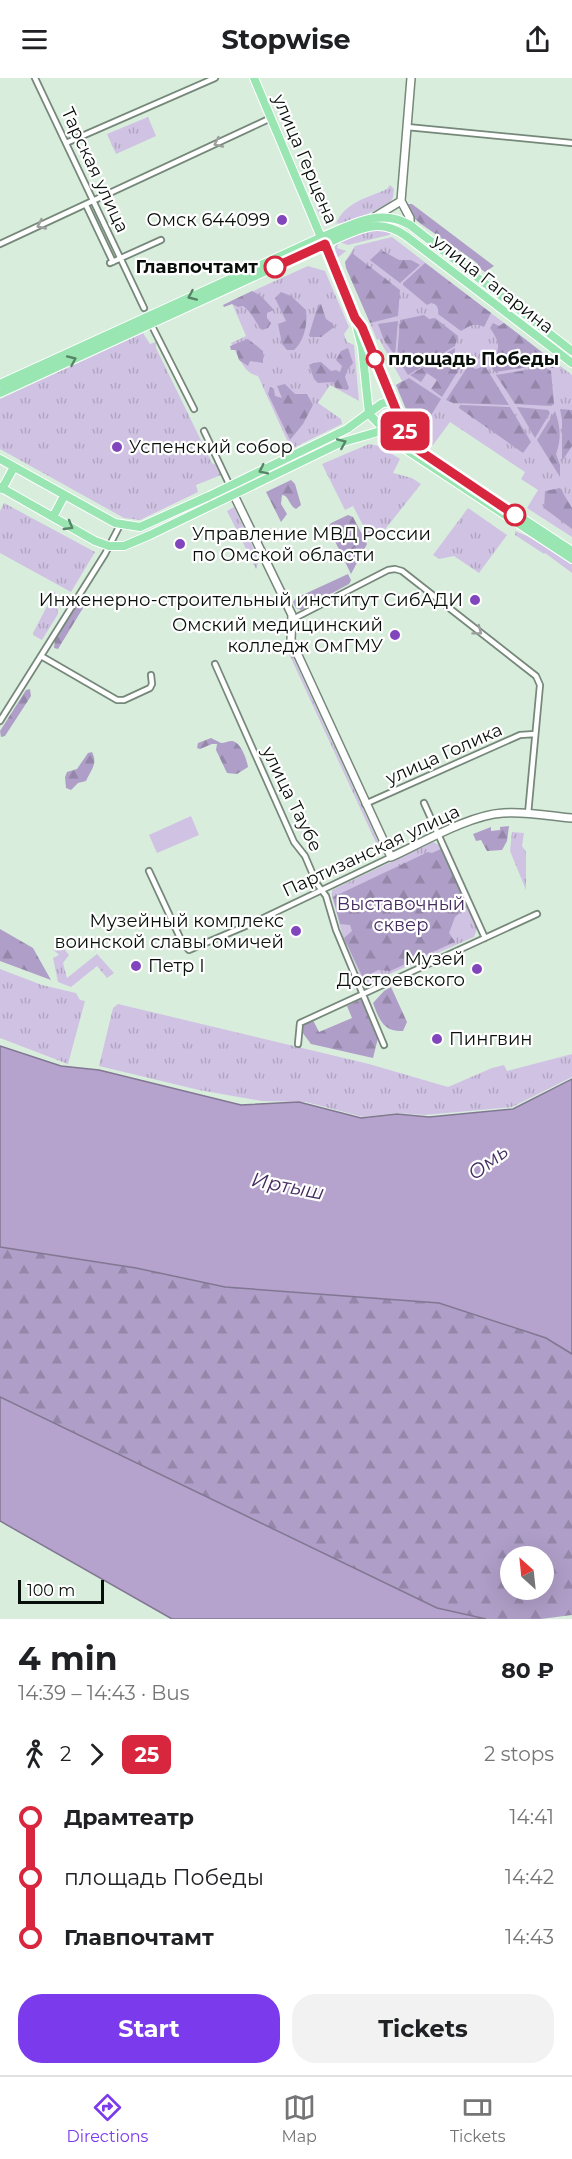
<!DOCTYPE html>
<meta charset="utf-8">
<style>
body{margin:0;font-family:Montserrat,sans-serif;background:#f2f2f2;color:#202124;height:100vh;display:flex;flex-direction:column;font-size:22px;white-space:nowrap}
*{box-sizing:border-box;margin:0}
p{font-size:20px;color:#757577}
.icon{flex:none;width:33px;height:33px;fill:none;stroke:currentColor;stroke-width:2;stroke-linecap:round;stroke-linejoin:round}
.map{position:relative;height:1541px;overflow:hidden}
.details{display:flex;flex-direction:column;background:#fff;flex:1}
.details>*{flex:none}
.badge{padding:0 12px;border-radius:9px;font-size:21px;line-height:39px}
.needle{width:39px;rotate:333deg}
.fabs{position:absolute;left:500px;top:1468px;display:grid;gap:12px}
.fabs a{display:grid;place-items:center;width:54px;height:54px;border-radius:50%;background:#fff;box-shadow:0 6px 24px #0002;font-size:30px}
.scale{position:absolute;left:18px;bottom:15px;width:86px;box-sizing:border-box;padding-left:6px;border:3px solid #080f0a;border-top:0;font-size:16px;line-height:21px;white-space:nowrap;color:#080f0a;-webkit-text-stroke:4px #fff;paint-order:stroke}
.map>.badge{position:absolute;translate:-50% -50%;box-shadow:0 0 0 3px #fff}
.legs{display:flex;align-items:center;gap:9px;height:66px;padding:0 18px;font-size:20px}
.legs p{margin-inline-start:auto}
.head{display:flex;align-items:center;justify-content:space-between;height:102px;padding:0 18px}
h1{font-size:33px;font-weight:700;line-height:45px}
.cta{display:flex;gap:12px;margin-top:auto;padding:12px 18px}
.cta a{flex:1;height:69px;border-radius:24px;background:#7c3aed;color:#fff;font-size:24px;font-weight:700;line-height:69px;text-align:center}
.cta a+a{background:#f2f2f2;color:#202124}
ul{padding:0 18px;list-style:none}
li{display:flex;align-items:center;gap:21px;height:60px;font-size:22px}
li i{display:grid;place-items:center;width:9px;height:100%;margin:0 8px;background:currentColor}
li i::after{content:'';width:15px;height:15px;margin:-8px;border:4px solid;border-radius:50%;background:#fff}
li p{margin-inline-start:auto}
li:first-child i{background:linear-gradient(#0000 50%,currentColor 0)}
li:last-child i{background:linear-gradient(currentColor 50%,#0000 0)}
header{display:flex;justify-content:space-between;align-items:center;height:78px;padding:0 18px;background:#fff;font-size:27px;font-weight:700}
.menu{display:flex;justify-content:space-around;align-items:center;height:84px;border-top:2px solid #e0e0e0;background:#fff;font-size:16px;color:#757577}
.menu a{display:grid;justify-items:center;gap:3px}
.menu .on{color:#7c3aed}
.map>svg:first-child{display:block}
</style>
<header><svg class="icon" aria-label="menu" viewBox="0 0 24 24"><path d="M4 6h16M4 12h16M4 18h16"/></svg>Stopwise<svg class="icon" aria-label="share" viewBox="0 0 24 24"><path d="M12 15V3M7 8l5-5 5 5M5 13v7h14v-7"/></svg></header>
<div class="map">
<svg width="572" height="1541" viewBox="0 0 572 1541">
<defs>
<pattern id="grass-tufts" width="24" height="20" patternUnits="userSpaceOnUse" patternTransform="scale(1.5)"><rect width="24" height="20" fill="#d0c2e3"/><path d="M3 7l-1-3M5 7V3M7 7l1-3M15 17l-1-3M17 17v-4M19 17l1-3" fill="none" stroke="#b1a6c1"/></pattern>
<pattern id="forest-firs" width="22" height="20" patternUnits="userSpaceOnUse" patternTransform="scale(1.5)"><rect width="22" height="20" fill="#af9ec7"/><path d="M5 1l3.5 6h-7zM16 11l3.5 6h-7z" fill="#9587aa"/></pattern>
</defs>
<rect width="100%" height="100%" fill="#d9eddd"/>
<path fill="url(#grass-tufts)" d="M148,39L156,58L116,76L107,56Z
M390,107L394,111L393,119L390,125C367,135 326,164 316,128L332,134L329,143L336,146C345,124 367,120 387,111Z
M372,152L392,154L389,157L348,167L339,164L337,170L346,173L336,181L335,169L337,165Z
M392,159L572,297V459L527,430L538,412L521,401L525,394L450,344L433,367L416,355L396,307L402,303L379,261L377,262L345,184L355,168Z
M308,188L325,193L349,249L344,256L347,264L354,267L359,323L330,307L318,325L341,341L342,346L291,371L258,298C243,295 238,277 231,265L246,258L231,223Z
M143,255L150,266L156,264V270L212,385L216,387L221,397L196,407L198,414L140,442L124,440L0,371V321Z
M369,366L379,368L400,381L393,395L412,400L421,406L379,459L372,457L369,459L353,428L345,432L322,386Z
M4,425L95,474L71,514L0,475V433Z
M234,429L259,482L256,491L227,433Z
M468,430L507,457L479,495L454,478L439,481L433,477Z
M515,453L527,458L572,485V495L545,475L544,476L515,457Z
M55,513L58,536L42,562L33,557V555Z
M287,566L382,772L378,769L285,567Z
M512,754L524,755L522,768L526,774V812L510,773Z
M433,764L441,768L477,851L474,859L369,905L363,904L343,859L332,819V812Z
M61,867L69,877L63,885L67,900L97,876L114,895L107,900L97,888L71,909L58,904L53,880L59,877L54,872Z
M0,891L42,907L76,915L80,922L85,923L68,986L0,960Z
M118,926L369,986L448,1009L492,990L504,987L507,993L572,976V999L512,1029L425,1037L397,1035L363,1039L306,1024L262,1023L199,1012L99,988L113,930Z"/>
<path fill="url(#forest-firs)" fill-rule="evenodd" d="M407,126H412L494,188L485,194L478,189V186L473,182L421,146L415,141Z
M381,172L399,182H411L420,187L400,205L370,182Z
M352,175L400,212L398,238L370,245L346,190L345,184Z
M425,185L491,235L484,249C475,244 469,248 461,253L438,236C439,230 437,226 431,225L427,227L403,207V205Z
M252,213L261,218L274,232L267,235V240L271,245L268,250L262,252C255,244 252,234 243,228L238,229L232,226L224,229L223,227Z
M281,214L291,218L306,232C308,246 304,263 294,272H287L282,266L278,246L286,243L275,220Z
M321,226L326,241L333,246L334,249L321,259H310L309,257L318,227Z
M424,237L429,241L435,240L458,258L455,268L408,297L397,279L400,242Z
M398,243L395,278L384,262L378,246Z
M493,245L499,248L504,245L557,286L553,290L543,287L495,294L489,285C501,272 501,266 490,250Z
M248,261L263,273V285L250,283L248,288L239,282L236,272H231L230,268Z
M348,270L353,285L348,291L345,299L349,310L347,312L336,310L333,304L318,305L314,301L309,287L313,285L321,284L331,293L336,292L340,294L342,288L336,282L341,273Z
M455,270V277L463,285L442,319L431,311L437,302L427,295L421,304L410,297Z
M468,288L476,291L485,288L509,327L453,325L446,322Z
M544,289L551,293L554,326L551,328L515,326L496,297Z
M409,300L441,321L419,357L416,355L396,307Z
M285,306L295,316H307L313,327L303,346L290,362L268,316L270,309L274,311L275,318L282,320L277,308Z
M460,327L510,329L531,364L523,375L459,330Z
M517,329L548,332L550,335L535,360Z
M560,331L572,332V368L562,383V342Z
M555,333C560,347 562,360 556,376L560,387V399L537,362Z
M291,402L295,406L301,427L296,431C289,428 289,417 282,417L281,426L287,436L281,444L266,414Z
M560,410L572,430V451L544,430L545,413Z
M348,437L353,439L367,466L351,496L328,449L331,445Z
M348,496L351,502L349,506L301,532L296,530L293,524L296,520Z
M82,517L86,519L83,530L58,571L54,570L55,560Z
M30,611L31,618L5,658L1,659L0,653L26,612Z
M211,660L221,665C225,665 228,663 232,663C241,664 247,682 248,689L237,696L227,695L216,672L217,666H212L200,671L197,670L198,665Z
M92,674C98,686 91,692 86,703L78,705L71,712L66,710L65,699L67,694L77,691L88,675Z
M509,748L507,763L502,772L487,773L481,762L476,763L473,756L491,749V753L500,752V749Z
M441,771L467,829L455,839L449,855L455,864L390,893L378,892L363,900L344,860L352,853L350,847L340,846L333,819L428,774L432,775Z
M0,851L33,870L51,902L0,883Z
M391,909L407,944L403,953C383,954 379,941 373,925L384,913Z
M361,921L378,960L373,980L311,966L302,954V947L313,942L319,954L352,940L347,928Z
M0,1169L136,1190L225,1209L439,1225L546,1260L572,1276V1537L541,1541H486L437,1530L0,1319ZM510,1479H543V1512H510Z"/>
<path fill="#d0c2e3" d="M191,738L199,757L157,775L149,757Z"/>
<path fill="#b5a3cd" stroke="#817792" stroke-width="1.5" d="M0,968L61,988L99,992L241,1027L299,1024L361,1040L397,1036L429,1039L513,1031L572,1001V1276L546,1260L439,1225L225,1209L136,1190L0,1169Z
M0,1319L437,1530L486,1541H172L0,1443Z"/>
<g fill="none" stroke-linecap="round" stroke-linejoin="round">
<g stroke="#758879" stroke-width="8">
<path id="street" d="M35,0L144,230
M407,49L572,65
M66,65L215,0
M86,127L113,184
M0,166L271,40
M110,185L161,162
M151,246L194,331
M204,353L230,408
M293,541L388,492L395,491L402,493L536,598L540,607L528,736
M41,578L117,622H124L150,610L152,606L151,597
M215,586L294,764L305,778L317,806L326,818L336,852L384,967
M0,643L105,476L120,447
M424,725L485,860
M365,726L520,657L535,656
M149,793L182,864L189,872L255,844L391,779
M298,966L300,945L537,836"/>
</g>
<g stroke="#758879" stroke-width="10">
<path id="secondary" d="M401,123L411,0
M401,123L410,140V147
M376,138L401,123
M232,413L292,537L291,562L391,779C422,765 469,737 503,735C525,733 549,738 572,740"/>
</g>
<g stroke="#fff" stroke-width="10">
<path id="primary" d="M254,0L355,240L362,249L400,341L414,369L572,473
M355,242L362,269L369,336L399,367L572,481
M0,306L322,159C351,147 380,129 410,147L572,273
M0,315L325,166C354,154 376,137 406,158L572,285
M0,381L115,445L140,449L209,418L347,351L381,326L386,324L395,328
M0,409L95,463L109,468H124L150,457L338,366C358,358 384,356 400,341
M2,411L14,389
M53,439L64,418"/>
</g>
<use href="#street" stroke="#fff" stroke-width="4.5"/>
<use href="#secondary" stroke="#fff" stroke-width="7"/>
<use href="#primary" stroke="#99e6b3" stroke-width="8"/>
</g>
<defs><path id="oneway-chevron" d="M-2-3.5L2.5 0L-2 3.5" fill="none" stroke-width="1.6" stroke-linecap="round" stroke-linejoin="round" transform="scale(1.5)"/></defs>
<g stroke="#9c9f9d">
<use href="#oneway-chevron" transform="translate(218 65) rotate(155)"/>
<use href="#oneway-chevron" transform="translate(41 147) rotate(155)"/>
<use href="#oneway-chevron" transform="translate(478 553) rotate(37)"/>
</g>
<g stroke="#588567">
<use href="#oneway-chevron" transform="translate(192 218) rotate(156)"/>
<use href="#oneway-chevron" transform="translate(72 282) rotate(-24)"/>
<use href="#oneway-chevron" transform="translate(342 365) rotate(-23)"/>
<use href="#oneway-chevron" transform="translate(263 392) rotate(154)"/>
<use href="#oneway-chevron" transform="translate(69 448) rotate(30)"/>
</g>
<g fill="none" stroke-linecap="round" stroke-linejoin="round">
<g stroke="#fff" stroke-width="14">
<path id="line-1" d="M275,189L325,166L355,240L362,249L404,351L414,369L515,437"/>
</g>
<use href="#line-1" stroke="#d7263d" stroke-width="9"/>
</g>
<g fill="#8246bc" stroke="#fff" stroke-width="2">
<circle cx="282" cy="142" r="6"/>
<circle cx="117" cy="369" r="6"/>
<circle cx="180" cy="466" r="6"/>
<circle cx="475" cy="522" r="6"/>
<circle cx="395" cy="557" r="6"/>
<circle cx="296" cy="853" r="6"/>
<circle cx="136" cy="888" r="6"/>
<circle cx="477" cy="891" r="6"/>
<circle cx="437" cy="961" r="6"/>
</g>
<g fill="#fff" stroke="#d7263d" stroke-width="3">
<circle cx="275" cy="189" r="10"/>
<circle cx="375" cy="281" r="8"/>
<circle cx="515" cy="437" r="10"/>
</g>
<g text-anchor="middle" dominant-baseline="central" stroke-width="4.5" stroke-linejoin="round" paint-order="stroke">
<g font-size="18" fill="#080f0a" stroke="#fff">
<text transform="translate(305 81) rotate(67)">улица Герцена</text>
<text transform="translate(95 92) rotate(65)">Тарская улица</text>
<text transform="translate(493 206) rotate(38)">улица Гагарина</text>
<text transform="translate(444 676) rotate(-24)">улица Голика</text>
<text transform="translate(292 721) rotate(64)">улица Таубе</text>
<text transform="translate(371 773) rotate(-25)">Партизанская улица</text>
</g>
<g font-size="18" fill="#080f0a" stroke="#fff" text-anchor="end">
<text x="270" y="142">Омск 644099</text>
<text x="129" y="369" text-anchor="start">Успенский собор</text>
<text x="192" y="456" text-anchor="start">Управление МВД России<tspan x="192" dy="21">по Омской области</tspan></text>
<text x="463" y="522">Инженерно-строительный институт СибАДИ</text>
<text x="383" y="547">Омский медицинский<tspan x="383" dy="21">колледж ОмГМУ</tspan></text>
<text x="284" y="843">Музейный комплекс<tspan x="284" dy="21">воинской славы омичей</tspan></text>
<text x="465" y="881">Музей<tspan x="465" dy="21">Достоевского</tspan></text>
<text x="148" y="888" text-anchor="start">Петр I</text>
<text x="449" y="961" text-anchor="start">Пингвин</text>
</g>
<g font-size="18" font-weight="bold" fill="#080f0a" stroke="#fff" text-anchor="end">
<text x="258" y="189">Главпочтамт</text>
<text x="388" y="281" text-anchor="start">площадь Победы</text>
</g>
<g font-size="18" fill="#442b5f" stroke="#fff">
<text x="401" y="826">Выставочный<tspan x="401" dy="21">сквер</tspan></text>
</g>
<g font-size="20" font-style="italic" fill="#452c60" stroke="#fff">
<text transform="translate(488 1084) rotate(-37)">Омь</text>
<text transform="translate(288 1108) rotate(11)">Иртыш</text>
</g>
</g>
</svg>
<div class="fabs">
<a><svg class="needle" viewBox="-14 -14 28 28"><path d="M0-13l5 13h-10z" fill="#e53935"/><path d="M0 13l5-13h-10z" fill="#757577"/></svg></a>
</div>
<div class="scale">100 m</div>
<b class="badge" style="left:405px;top:353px;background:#d7263d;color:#fff">25</b>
</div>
<section class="details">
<div class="head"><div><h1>4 min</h1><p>14:39 – 14:43 · Bus</p></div><b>80 ₽</b></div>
<div class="legs"><svg class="icon" aria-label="walk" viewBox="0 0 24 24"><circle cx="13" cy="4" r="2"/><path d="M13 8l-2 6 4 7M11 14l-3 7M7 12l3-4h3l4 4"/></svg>2<svg class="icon" aria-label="forward" viewBox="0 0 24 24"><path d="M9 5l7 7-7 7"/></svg><b class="badge" style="background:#d7263d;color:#fff">25</b><p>2 stops</p></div>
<ul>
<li><i style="color:#d7263d"></i><b>Драмтеатр</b><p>14:41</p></li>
<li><i style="color:#d7263d"></i><span>площадь Победы</span><p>14:42</p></li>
<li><i style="color:#d7263d"></i><b>Главпочтамт</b><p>14:43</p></li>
</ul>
<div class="cta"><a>Start</a><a>Tickets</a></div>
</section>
<nav class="menu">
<a class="on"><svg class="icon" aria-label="directions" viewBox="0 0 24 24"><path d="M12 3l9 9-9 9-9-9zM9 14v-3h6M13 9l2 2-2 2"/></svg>Directions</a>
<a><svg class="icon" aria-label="map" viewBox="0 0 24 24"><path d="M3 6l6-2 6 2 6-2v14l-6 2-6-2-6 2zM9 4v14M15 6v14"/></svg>Map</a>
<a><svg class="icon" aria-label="tickets" viewBox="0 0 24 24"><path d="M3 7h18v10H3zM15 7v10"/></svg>Tickets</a>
</nav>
